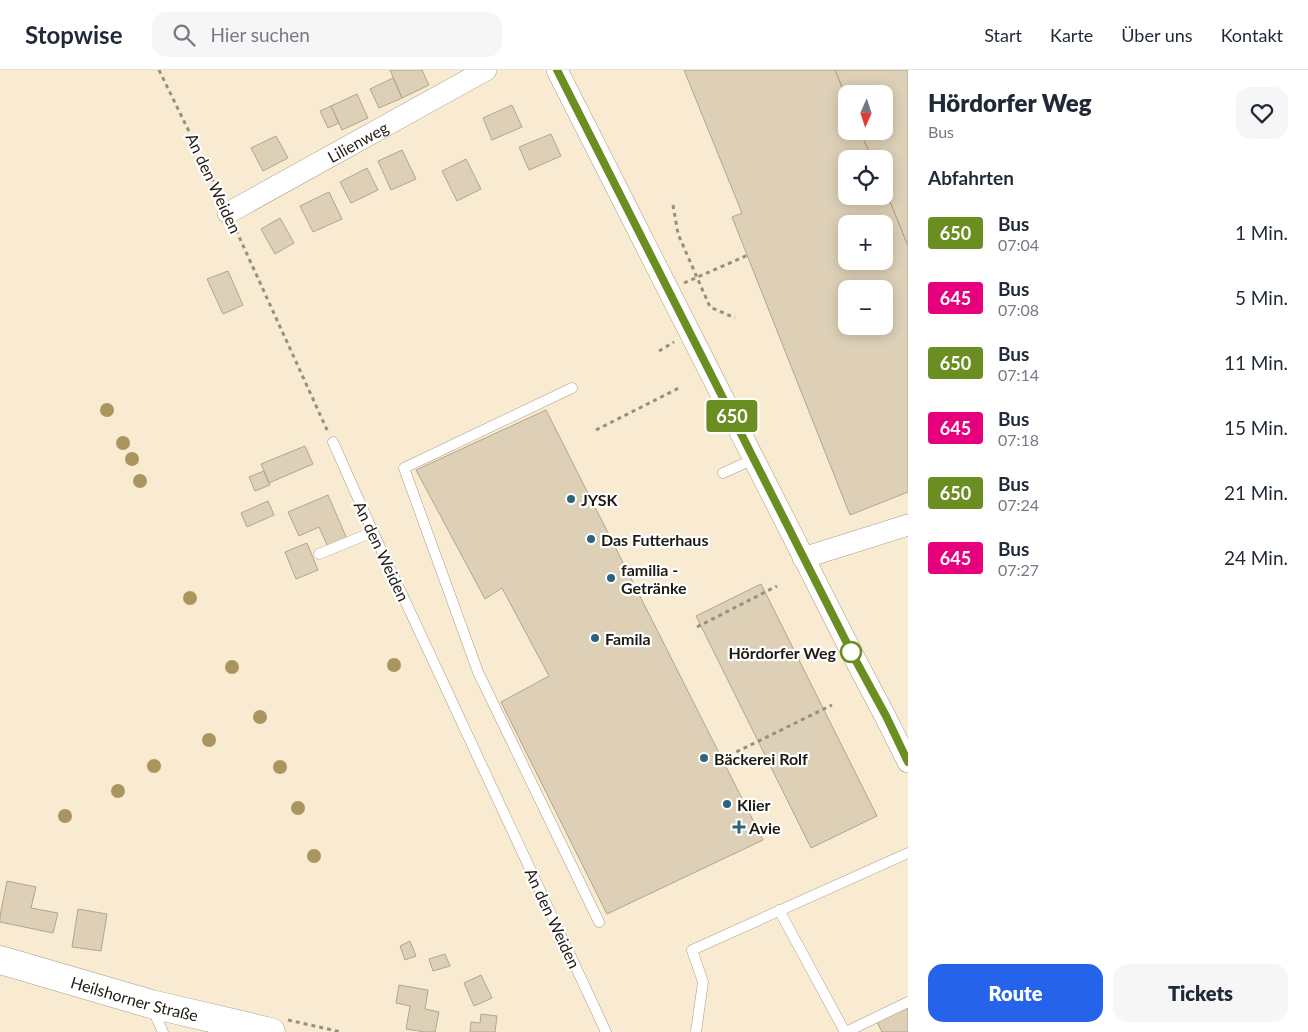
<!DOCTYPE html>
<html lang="de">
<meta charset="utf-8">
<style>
body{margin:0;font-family:Lato,sans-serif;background:#f6f6f7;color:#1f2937;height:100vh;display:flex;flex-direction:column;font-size:19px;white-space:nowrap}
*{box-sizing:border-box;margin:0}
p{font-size:16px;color:#747a83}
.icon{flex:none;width:28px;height:28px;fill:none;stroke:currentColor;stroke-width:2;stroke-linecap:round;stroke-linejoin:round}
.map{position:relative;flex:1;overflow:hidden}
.side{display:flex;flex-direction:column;background:#fff;width:400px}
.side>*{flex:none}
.badge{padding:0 10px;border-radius:4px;font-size:18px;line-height:32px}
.needle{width:32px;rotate:183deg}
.fabs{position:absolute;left:838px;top:15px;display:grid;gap:10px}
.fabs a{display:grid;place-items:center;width:55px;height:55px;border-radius:10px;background:#fff;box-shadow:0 2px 12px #0003;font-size:25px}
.map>.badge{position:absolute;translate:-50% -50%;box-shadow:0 0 0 2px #fff}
h2{padding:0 20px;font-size:19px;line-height:45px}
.round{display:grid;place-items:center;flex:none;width:52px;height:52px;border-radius:15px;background:#f6f6f7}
.head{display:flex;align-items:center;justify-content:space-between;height:85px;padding:0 20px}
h1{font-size:24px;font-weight:800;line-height:38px}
.action{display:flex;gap:10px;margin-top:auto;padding:10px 20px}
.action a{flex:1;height:58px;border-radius:15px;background:#2563eb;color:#fff;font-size:20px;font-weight:800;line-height:58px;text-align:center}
.action a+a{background:#f6f6f7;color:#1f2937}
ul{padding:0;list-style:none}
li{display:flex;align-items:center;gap:15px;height:65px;padding:0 20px}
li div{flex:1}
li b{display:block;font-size:19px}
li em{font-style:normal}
li .badge{min-width:55px;font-weight:700;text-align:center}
header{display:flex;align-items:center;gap:30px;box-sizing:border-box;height:70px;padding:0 25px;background:#fff;border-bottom:1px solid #e0e1e3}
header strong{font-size:24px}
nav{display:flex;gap:28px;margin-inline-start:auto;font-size:18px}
.search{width:350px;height:45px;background:#f6f6f7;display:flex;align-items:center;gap:12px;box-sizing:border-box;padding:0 18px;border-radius:15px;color:#747a83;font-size:19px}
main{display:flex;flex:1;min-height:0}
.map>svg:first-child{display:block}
</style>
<header>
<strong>Stopwise</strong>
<div class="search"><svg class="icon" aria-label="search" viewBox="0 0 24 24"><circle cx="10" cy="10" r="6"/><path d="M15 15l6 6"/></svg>Hier suchen</div>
<nav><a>Start</a><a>Karte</a><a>Über uns</a><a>Kontakt</a></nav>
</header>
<main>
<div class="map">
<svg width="908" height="962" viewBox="0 0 908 962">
<rect width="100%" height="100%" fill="#f9ebd2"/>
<path fill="#ddd0b7" stroke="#b2a58d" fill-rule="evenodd" d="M390,0H422L429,15L402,28Z
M684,0H835L846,27V61H860L872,89H846V126H884V117L908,176V422L850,445L732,147L742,143ZM846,154H884V191H846ZM846,219H884V256H846Z
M835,0H908V176L884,117V89H872L860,61H884V24H846V27Z
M393,8L402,28L379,38L370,19Z
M357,24L368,48L342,60L331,36Z
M512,35L522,57L492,70L483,48Z
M331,36L339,53L328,58L320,41Z
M551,64L561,86L529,100L519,77Z
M276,66L288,88L263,101L251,78Z
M402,80L416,109L391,120L378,91Z
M466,89L481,119L457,131L442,101Z
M367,98L378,120L351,133L340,112Z
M329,122L342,149L313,162L300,136Z
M280,148L294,173L275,184L261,159Z
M228,201L243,235L223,244L207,209Z
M546,340L763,770L607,844L501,632L549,606L502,518L485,529L416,400Z
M305,376L313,394L269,413L261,394Z
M264,401L270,415L255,421L249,407Z
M328,425L347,469L328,477L319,457L299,466L288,442Z
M268,431L274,445L247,457L241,443Z
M307,473L318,500L296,509L285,482Z
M761,514L877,746L811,778L696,546Z
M7,811L36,817L31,838L58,843L53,863L0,852V846Z
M78,839L107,844L101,881L72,877Z
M410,871L416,886L405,890L400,876Z
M445,884L450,896L433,901L429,889Z
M481,905L492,928L474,936L464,913Z
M399,915L428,920L425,939L439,942L435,962H425L406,959L410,936L396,933Z
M908,936V962H882L877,952Z
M481,944L497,946L495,962H470L471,952L480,953Z"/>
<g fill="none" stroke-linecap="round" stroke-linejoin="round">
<g stroke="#a99c85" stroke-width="11">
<path id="service" d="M572,318L404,398L478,602L599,852
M333,372L373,462L606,962
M723,403L754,389
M319,484L373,462
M779,840L845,962
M152,938L163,962
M696,962L703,912L692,880L908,783
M846,962L908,932"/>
</g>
<g stroke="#a99c85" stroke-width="22">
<g id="minor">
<path d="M557,0L856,591L885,646L908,692"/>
<path id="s1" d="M228,143L486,0"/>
<path d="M803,488L908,455"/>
</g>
</g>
<g stroke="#a99c85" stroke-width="29">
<g id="secondary">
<path id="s2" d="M0,890L151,934L271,962"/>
</g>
</g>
<path stroke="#998f7d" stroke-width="3" stroke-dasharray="4 4" stroke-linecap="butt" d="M159,0L220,125
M673,135L678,164L710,237L735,248
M236,160L328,362
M684,213L748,185
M659,281L674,272
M596,360L679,318
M697,557L777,516
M722,689L832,635
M288,950L341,962"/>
<use href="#service" stroke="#fff" stroke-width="10"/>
<use href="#minor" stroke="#fff" stroke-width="21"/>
<use href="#secondary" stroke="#fff" stroke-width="28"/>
</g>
<g fill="#ab955f">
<circle cx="107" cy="340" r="7"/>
<circle cx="123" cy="373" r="7"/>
<circle cx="132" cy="389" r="7"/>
<circle cx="140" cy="411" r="7"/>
<circle cx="190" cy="528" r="7"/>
<circle cx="394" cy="595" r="7"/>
<circle cx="232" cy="597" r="7"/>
<circle cx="260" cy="647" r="7"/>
<circle cx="209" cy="670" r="7"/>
<circle cx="154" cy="696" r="7"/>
<circle cx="280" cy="697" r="7"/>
<circle cx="118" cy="721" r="7"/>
<circle cx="298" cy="738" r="7"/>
<circle cx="65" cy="746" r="7"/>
<circle cx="314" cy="786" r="7"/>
</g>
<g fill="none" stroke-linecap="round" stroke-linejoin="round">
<g stroke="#fff" stroke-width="11">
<path id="line" d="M557,0L856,591L886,646L908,692"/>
</g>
<use href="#line" stroke="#6b8e23" stroke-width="8"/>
</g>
<g fill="#2c637d" stroke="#fff" stroke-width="2">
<circle cx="571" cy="429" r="5"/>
<circle cx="591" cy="469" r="5"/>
<circle cx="611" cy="508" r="5"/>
<circle cx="595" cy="568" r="5"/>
<circle cx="704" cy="688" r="5"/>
<circle cx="727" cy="734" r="5"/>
<path d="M736.5 749.5h5v5h5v5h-5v5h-5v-5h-5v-5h5z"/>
</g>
<circle fill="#fff" stroke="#6b8e23" stroke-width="2.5" cx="851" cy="582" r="10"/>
<g text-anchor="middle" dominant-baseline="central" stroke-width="4.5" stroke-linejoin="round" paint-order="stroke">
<g font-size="16" fill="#201b12" stroke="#fff">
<text stroke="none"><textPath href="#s1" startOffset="148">Lilienweg</textPath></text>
<text transform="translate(214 113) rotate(65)">An den Weiden</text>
<text transform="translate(382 481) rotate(65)">An den Weiden</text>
<text transform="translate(553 848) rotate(65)">An den Weiden</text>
<text stroke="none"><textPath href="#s2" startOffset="140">Heilshorner Straße</textPath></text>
</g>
<g font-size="16" font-weight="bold" fill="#201b12" stroke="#fff" text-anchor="start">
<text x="581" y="429">JYSK</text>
<text x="601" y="469">Das Futterhaus</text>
<text x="621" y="499">familia -<tspan x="621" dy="18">Getränke</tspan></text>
<text x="605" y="568">Famila</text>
<text x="714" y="688">Bäckerei Rolf</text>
<text x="737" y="734">Klier</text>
<text x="749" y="757">Avie</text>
</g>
<g font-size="16" font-weight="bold" fill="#201b12" stroke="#fff" text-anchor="end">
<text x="836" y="582">Hördorfer Weg</text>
</g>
</g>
</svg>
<div class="fabs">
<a><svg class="needle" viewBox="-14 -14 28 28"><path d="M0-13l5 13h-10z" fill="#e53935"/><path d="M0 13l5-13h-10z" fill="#747a83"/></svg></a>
<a><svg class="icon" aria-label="locate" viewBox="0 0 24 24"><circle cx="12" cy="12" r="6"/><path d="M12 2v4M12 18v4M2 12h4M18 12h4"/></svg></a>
<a>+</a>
<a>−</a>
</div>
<b class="badge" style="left:732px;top:346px;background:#6b8e23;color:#fff">650</b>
</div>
<section class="side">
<div class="head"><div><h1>Hördorfer Weg</h1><p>Bus</p></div><a class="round"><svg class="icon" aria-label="heart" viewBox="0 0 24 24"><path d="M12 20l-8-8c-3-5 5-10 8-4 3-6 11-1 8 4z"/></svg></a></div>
<h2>Abfahrten</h2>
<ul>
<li><span class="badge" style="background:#6b8e23;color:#fff">650</span><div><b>Bus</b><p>07:04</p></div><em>1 Min.</em></li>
<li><span class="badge" style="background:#e6007e;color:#fff">645</span><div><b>Bus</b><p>07:08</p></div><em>5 Min.</em></li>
<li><span class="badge" style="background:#6b8e23;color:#fff">650</span><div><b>Bus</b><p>07:14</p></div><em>11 Min.</em></li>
<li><span class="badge" style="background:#e6007e;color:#fff">645</span><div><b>Bus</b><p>07:18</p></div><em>15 Min.</em></li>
<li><span class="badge" style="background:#6b8e23;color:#fff">650</span><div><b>Bus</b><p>07:24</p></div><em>21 Min.</em></li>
<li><span class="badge" style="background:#e6007e;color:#fff">645</span><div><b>Bus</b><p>07:27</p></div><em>24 Min.</em></li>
</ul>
<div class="action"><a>Route</a><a>Tickets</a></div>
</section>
</main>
